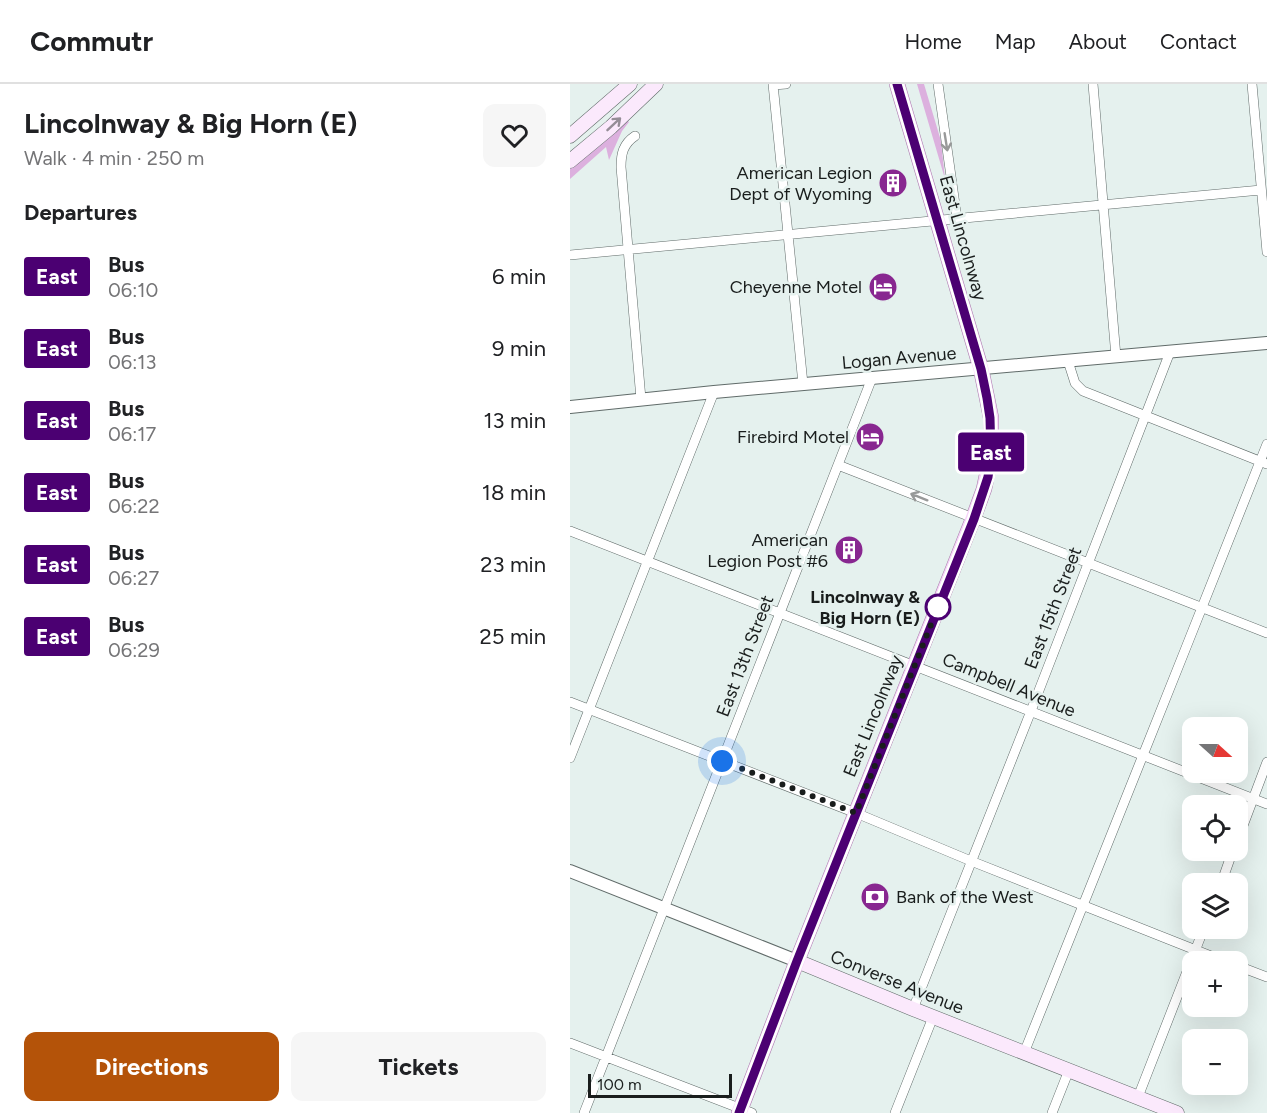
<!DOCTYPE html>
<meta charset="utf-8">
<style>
body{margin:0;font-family:Figtree,sans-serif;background:#f6f6f6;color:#202124;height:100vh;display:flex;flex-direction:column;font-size:22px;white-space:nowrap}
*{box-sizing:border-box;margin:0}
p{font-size:20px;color:#757577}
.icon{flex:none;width:33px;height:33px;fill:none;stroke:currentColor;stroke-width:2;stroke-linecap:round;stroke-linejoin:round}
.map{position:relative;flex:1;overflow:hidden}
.details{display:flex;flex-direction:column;background:#fff;width:570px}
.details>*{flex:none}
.badge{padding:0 12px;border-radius:4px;font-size:21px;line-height:39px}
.needle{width:39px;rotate:111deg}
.fabs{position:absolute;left:612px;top:633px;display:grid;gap:12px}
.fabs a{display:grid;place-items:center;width:66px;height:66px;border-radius:12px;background:#fff;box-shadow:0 6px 24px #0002;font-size:30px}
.scale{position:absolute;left:18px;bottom:15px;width:144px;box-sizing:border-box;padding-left:6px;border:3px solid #191d1c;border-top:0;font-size:16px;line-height:21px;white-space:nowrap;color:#191d1c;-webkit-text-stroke:4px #e5f1ee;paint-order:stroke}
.you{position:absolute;width:30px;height:30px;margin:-15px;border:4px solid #fff;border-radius:50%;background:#1a73e8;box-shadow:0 0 0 9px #1a73e833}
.map>.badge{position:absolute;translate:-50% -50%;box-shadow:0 0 0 3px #fff}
h2{padding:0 24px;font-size:22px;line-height:54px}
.round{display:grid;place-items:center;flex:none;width:63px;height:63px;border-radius:12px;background:#f6f6f6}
.headline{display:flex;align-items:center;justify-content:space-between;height:102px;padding:0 24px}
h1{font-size:28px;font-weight:700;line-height:45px}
.primary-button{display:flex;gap:12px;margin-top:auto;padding:12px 24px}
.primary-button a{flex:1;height:69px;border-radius:12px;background:#b45309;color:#fff;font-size:24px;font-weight:700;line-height:69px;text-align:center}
.primary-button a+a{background:#f6f6f6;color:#202124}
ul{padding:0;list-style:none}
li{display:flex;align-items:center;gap:18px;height:72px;padding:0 24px}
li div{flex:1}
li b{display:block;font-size:22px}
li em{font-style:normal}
li .badge{min-width:66px;font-weight:700;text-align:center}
header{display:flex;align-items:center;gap:36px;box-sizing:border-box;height:84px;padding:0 30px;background:#fff;border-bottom:2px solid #e0e0e0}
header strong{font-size:28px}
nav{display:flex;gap:33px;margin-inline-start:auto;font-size:21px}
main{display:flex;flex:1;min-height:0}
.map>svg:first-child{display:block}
</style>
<header>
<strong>Commutr</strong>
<nav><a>Home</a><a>Map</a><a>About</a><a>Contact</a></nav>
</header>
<main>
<section class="details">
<div class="headline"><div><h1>Lincolnway &amp; Big Horn (E)</h1><p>Walk · 4 min · 250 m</p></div><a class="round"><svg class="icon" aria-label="heart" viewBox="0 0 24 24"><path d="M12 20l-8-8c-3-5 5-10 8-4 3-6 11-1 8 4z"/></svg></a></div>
<h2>Departures</h2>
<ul>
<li><span class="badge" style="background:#4b0072;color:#fff">East</span><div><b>Bus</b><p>06:10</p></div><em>6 min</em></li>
<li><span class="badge" style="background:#4b0072;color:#fff">East</span><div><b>Bus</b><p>06:13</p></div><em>9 min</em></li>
<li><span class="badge" style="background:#4b0072;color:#fff">East</span><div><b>Bus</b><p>06:17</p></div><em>13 min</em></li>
<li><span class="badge" style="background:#4b0072;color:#fff">East</span><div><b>Bus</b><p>06:22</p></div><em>18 min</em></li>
<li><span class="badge" style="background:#4b0072;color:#fff">East</span><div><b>Bus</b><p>06:27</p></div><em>23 min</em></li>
<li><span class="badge" style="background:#4b0072;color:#fff">East</span><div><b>Bus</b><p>06:29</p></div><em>25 min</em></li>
</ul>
<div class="primary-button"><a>Directions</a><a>Tickets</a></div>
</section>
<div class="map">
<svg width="697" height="1029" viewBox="0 0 697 1029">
<rect width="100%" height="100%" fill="#e5f1ee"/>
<path fill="#dcb0de" d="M347,0H354L371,57L375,95Z
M57,36L59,38L52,47L39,76L36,63L0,95V85L27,64Z"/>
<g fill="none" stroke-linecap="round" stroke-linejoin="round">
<g stroke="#606b69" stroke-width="10">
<path id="minor" d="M203,0L233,300
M368,0L387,135
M523,0L546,273
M682,0L697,168
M203,1L216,0
M65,52C53,60 51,70 51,83L71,315
M0,171L691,106
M498,277L505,299L513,307L697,380
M268,381L697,549
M0,447L697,720
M0,618L286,729L401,777L656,878
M0,674L144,308
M668,755L697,678
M651,800L663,766
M668,882L697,893
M343,925L461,627L600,268
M0,959L182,1029
M454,969C536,766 616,563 697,360
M568,1013L634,844
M14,1029L302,294
M325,1029L363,933
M482,1029L499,986"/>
</g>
<g stroke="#606b69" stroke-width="14">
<path id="tertiary" d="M0,323L144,308L697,259
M0,787L227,877"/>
</g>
<g stroke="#606b69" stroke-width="15">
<path id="secondary" d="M0,52L60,0
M0,77L41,43L86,0
M227,877L343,925L607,1029"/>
</g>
<g stroke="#a680a9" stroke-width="16">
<path id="primary" d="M169,1029L227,877L403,435L414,405L421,372V334L417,314L411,285L327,0"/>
</g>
<use href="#minor" stroke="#fff" stroke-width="9"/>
<use href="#tertiary" stroke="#fff" stroke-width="12"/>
<use href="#secondary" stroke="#fbe9fc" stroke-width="14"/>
<use href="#primary" stroke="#f7d3f9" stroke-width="15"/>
</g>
<defs><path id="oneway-shaft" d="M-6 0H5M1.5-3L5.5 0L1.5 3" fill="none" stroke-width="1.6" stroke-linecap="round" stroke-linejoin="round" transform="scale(1.5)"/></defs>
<use stroke="#958d97" href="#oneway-shaft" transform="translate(44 40) rotate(-43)"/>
<g stroke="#989999">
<use href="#oneway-shaft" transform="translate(376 58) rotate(81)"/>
<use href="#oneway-shaft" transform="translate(349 413) rotate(-158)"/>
</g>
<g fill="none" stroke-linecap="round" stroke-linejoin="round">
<g stroke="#fff" stroke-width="14">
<path id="line" d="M169,1029L227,877L404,435L418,393L421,372L420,334L417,314L411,285L327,0"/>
</g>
<use href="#line" stroke="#4b0072" stroke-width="9"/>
<path stroke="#191d1c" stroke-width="6" stroke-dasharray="0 10.8" d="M152,677L286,729L368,523"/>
</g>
<defs>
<g id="building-disc" transform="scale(1.5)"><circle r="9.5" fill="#882790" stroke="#e5f1ee"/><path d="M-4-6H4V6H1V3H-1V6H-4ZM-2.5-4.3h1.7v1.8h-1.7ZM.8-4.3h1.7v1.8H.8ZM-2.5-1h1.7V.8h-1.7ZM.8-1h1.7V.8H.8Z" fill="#fff"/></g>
<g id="hotel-disc" transform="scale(1.5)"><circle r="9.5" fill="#882790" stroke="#e5f1ee"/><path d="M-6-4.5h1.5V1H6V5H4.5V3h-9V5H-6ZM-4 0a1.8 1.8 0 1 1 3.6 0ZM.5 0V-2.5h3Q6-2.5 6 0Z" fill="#fff"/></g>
<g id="bank-disc" transform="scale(1.5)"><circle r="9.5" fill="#882790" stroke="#e5f1ee"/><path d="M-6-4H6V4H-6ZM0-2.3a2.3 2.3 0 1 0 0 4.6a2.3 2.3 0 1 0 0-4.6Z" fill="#fff"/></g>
</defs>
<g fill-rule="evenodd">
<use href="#building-disc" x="323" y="99"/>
<use href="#hotel-disc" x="313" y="203"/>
<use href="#hotel-disc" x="300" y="353"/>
<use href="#building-disc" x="279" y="466"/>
<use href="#bank-disc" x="305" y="813"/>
</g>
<circle fill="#fff" stroke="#4b0072" stroke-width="3" cx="368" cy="523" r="12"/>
<g text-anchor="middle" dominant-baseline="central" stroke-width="5" stroke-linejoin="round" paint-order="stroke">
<g font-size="18" fill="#191d1c" stroke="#e5f1ee" text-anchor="end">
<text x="302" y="89">American Legion<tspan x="302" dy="21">Dept of Wyoming</tspan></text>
<text x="292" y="203">Cheyenne Motel</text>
<text x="279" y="353">Firebird Motel</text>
<text x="258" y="456">American<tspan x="258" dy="21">Legion Post #6</tspan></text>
<text x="326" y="813" text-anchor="start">Bank of the West</text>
</g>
<g font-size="18" fill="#191d1c" stroke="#e5f1ee">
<text transform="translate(393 154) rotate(74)">East Lincolnway</text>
<text transform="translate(329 274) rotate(-5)">Logan Avenue</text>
<text transform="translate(483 524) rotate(-69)">East 15th Street</text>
<text transform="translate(175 572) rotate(-69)">East 13th Street</text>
<text transform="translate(439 601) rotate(22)">Campbell Avenue</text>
<text transform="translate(303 632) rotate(-68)">East Lincolnway</text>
<text transform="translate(327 898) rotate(22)">Converse Avenue</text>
</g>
<g font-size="18" font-weight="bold" fill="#191d1c" stroke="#e5f1ee" text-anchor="end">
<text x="350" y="513">Lincolnway &amp;<tspan x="350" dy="21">Big Horn (E)</tspan></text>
</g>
</g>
</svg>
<div class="fabs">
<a><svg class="needle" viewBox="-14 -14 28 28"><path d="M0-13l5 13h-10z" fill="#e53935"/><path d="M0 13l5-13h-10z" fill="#757577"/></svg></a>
<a><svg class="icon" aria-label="locate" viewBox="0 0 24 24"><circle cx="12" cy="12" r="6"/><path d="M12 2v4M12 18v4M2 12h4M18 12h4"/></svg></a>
<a><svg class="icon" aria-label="layers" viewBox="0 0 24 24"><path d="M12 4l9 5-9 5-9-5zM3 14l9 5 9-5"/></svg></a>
<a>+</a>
<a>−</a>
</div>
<div class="scale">100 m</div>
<div class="you" style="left:152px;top:677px"></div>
<b class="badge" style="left:421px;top:368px;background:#4b0072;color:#fff">East</b>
</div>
</main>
